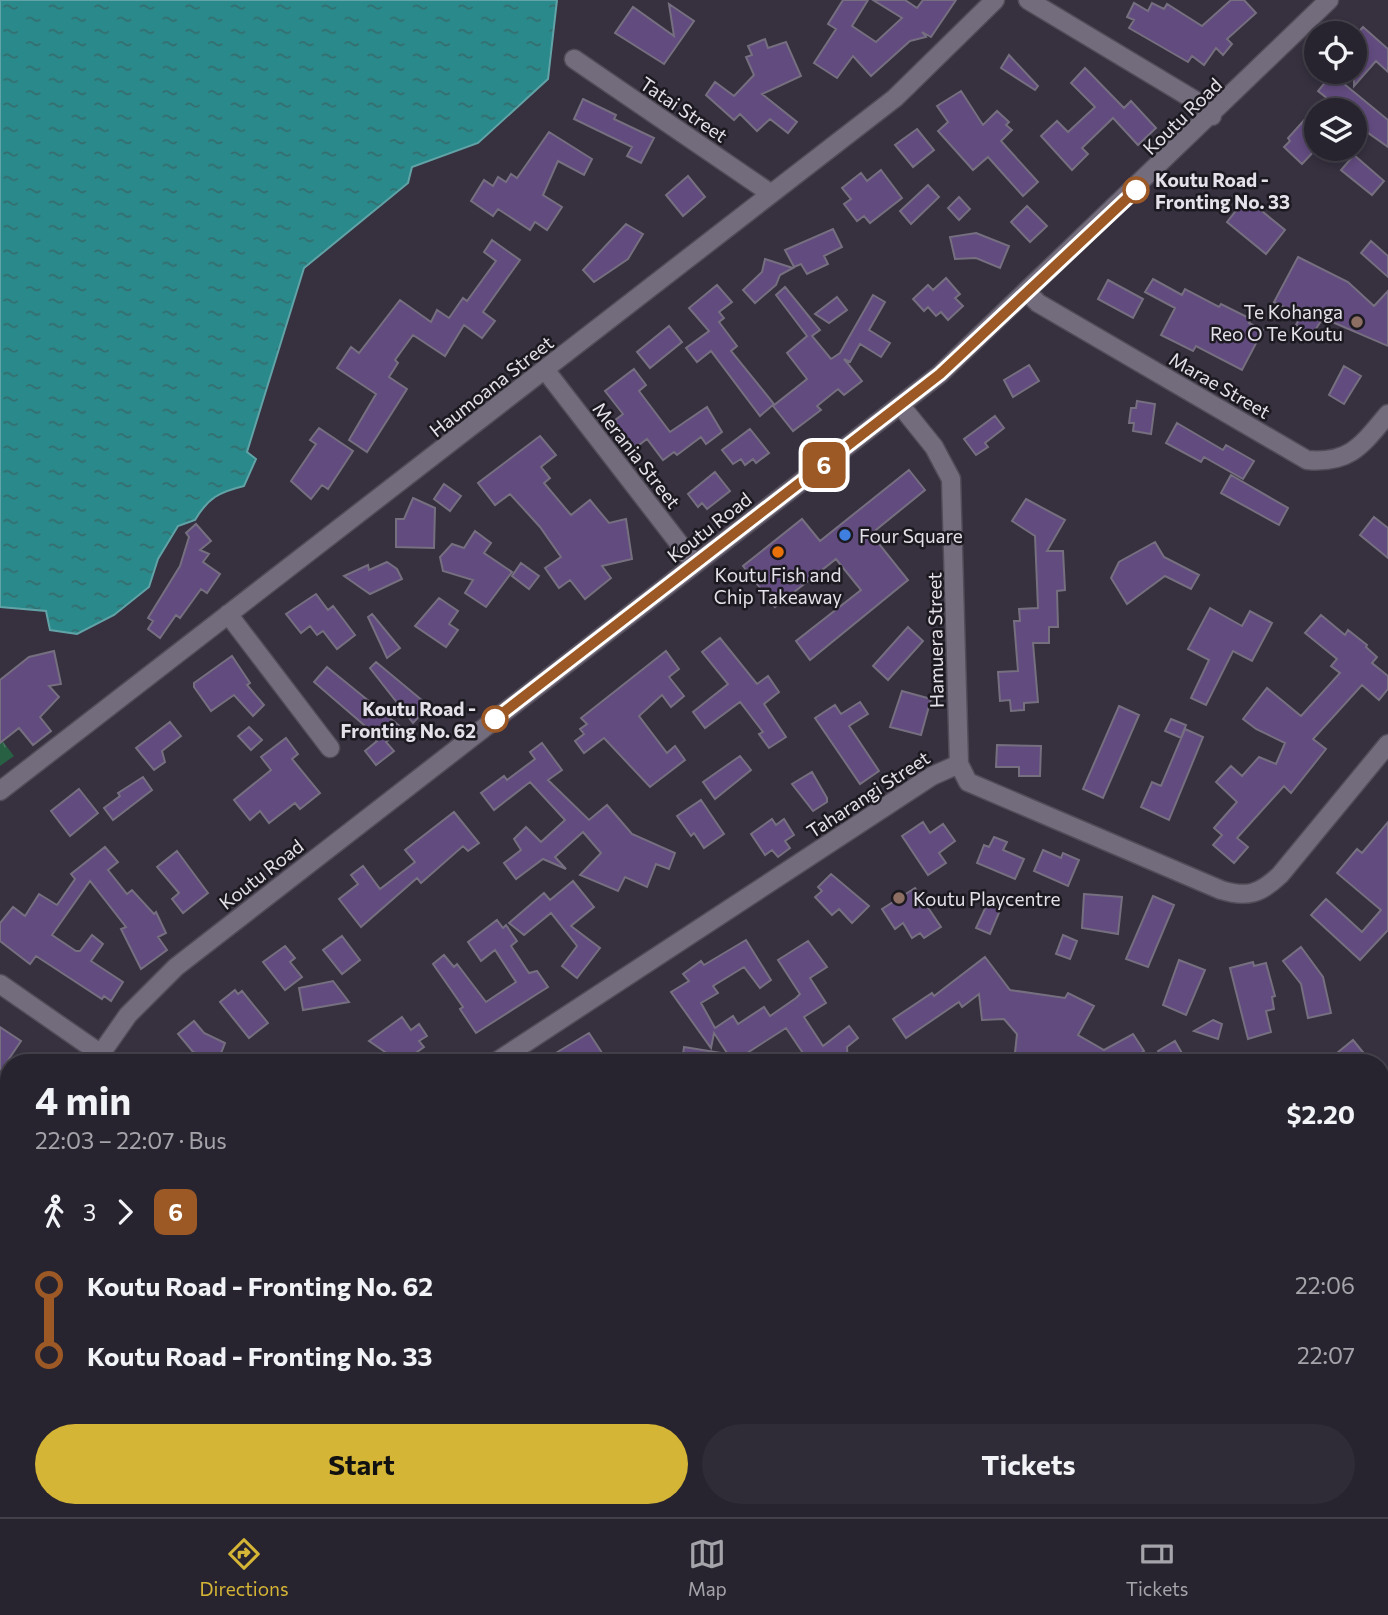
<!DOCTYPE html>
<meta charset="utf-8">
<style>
body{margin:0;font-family:Commissioner,sans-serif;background:#302c37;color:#f1f3f6;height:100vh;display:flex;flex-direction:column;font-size:26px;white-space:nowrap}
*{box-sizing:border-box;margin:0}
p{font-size:23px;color:#a5a4aa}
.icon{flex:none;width:38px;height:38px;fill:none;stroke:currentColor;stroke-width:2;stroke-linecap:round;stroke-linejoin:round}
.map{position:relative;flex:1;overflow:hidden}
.side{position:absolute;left:0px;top:1054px;width:1390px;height:464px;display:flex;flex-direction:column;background:#28242f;border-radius:28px 28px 0 0;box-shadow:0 4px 10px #0003,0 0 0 2px #44414b}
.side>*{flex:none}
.badge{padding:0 14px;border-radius:10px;font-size:24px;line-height:46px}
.tools{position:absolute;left:1304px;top:21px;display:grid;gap:14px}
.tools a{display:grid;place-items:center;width:63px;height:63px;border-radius:50%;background:#28242f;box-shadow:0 4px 10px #0003,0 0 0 2px #44414b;font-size:35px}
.map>.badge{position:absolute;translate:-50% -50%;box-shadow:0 0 0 4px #fff}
.legs{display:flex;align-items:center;gap:10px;height:77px;padding:0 35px;font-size:23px}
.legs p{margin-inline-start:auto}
.head{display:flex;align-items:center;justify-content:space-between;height:119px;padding:0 35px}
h1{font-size:38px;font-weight:700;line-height:52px}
.action{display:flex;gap:14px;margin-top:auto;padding:14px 35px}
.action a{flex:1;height:80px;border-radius:42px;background:#d5b535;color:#111;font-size:28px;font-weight:700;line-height:80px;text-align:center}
.action a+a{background:#302c37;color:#f1f3f6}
ul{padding:0 35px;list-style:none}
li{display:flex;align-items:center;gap:24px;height:70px;font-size:26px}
li i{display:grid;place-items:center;width:10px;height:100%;margin:0 9px;background:currentColor}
li i::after{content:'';width:18px;height:18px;margin:-9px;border:5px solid;border-radius:50%;background:#28242f}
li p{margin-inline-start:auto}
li:first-child i{background:linear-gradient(#0000 50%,currentColor 0)}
li:last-child i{background:linear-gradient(currentColor 50%,#0000 0)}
.dock{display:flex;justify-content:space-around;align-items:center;height:98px;border-top:2px solid #44414b;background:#28242f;font-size:19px;color:#a5a4aa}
.dock a{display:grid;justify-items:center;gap:4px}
.dock .active{color:#d5b535}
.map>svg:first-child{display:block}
</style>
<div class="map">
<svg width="1388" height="1517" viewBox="0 0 1388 1517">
<defs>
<pattern id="grass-dots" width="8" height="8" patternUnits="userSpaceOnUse" patternTransform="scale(1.75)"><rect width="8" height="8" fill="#276043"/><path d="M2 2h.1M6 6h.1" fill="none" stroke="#46765e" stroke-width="1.8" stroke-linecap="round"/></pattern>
<pattern id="park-tufts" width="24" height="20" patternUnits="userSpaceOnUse" patternTransform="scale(1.75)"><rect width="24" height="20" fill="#276043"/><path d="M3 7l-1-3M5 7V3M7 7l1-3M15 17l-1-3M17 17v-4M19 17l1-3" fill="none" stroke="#46765e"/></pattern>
<pattern id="water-ripples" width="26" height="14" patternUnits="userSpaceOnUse" patternTransform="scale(1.75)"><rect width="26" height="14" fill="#2a898a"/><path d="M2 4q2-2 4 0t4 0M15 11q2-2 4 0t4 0" fill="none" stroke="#356d6f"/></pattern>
</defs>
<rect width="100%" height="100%" fill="#36303f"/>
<path fill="url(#grass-dots)" d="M1388,1346V1417L1381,1428V1355Z
M1388,1422V1512L1382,1517H1243L1242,1509L1381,1508V1432Z"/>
<path fill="url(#park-tufts)" d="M0,738L14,756L0,766Z"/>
<path fill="url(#water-ripples)" stroke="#62a3a7" stroke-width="2" d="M0,0H557L548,79L478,143L412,167L408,183L304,268L247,452L256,459L244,486C219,492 208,498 195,520L178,526L158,559L149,587L114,615L77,634L50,630L46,611L0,607Z"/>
<path fill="#624b7f" stroke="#756f7f" stroke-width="2" d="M843,0H868L852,26L876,42L902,18L873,0H905L917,8L923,0H956L931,37L922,32L926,37L910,41L871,76L853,56L837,78L814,63L836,29L828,24Z
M1231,0H1244L1256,13L1227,39L1232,44L1223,55L1216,48L1204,65L1192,56L1188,62L1129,28L1134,20L1127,17L1134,3L1148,11L1152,3L1164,9L1167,4L1202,26Z
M669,4L694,21L664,64L615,33L633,7L674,36Z
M1363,27L1388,49V72L1376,61L1354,86V37Z
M765,39L768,48L786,42L801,76L762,94L797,122L788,133L770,119L757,131L740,114L734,120L706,95L715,82L734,96L754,75L746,57L752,55L748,46Z
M1009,55L1038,86L1035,90L1001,68Z
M1085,68L1124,108L1131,101L1156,128L1138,145L1113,118L1082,148L1088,154L1072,170L1041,136L1057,121L1068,132L1095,107L1071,83Z
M1332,74L1388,120V147L1357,125L1360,122L1354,117V110H1342L1318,91Z
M961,91L983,125L997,111L1009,122L1006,125L1012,130L1001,141L1038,182L1023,196L988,157L973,170L938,131L948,122L937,106Z
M583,99L616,115L614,119L654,138L641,163L627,156L632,147L574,119Z
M1307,117L1316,126V149L1302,164L1284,147L1290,141L1288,138Z
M917,129L934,150L913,167L895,145Z
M549,132L592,159L584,175L558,161L543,195L562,207L547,230L535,222L530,230L498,209L493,216L471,201L484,180L493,186L498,177L506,182L511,174L517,178Z
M1354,155L1384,181L1372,195L1341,170Z
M881,170L902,198L870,223L864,216L857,221L844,204L851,199L842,188L861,173L867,181Z
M688,176L705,197L683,216L666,195Z
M928,185L939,197L911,224L900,211Z
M959,197L970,209L959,220L948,208Z
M1246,198L1285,230L1266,254L1227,222Z
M1027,206L1047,226L1030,242L1011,222Z
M626,224L643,234L628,259L594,282L583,270Z
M833,229L842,247L824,256L828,264L807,274L801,264L794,267L785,250Z
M976,233L1009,246L1000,268L976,258L955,259L950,237Z
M492,240L520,260L483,312L495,321L482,338L464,325L445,356L413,335L395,360L398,363L389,377L407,389L367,452L349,440L376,394L337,368L351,347L359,353L400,300L431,322L437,310L449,318L463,298L467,301L496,261L484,252Z
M1371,241L1388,256V277L1361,253Z
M1298,257L1348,282L1374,306L1388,291V346L1323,318L1312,335L1296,325L1301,316L1274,302Z
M765,259L793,268L780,275L776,285L755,303L743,290L762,272Z
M946,278L960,294L955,298L963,306L948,320L941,312L936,316L928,307L924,311L913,299L928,285L933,290Z
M1153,279L1182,295L1185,289L1219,307L1221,304L1251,319L1249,323L1263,330L1242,370L1196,346L1193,351L1161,335L1175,308L1145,292Z
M1108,280L1143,299L1133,318L1098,299Z
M717,285L732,302L719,312L724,318L719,322L737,346L731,351L774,404L760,416L711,351L697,362L686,348L709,331L689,308Z
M785,287L820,330L812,336L831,359L840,353L873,295L885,302L869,330L890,343L881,357L860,344L850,362L844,359L862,381L844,395L838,389L817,406L821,410L793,431L773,406L807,379L787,353L807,336L776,295Z
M837,297L847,310L829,323L815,314Z
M669,326L682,342L650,368L637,352Z
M1029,365L1039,381L1013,397L1004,380Z
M1344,366L1361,376L1344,404L1329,395Z
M634,369L646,385L639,391L670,432L707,407L722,432L706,444L701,437L677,455L674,452L663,460L647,439L635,448L614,421L623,414L605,391Z
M1137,401L1155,404L1151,434L1133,431L1134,423H1129L1131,408H1136Z
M995,416L1004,428L985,443L988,447L976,455L964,439Z
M1177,423L1223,450L1226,445L1254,461L1243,479L1204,457L1201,462L1166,443Z
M319,428L353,451L328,489L322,485L311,499L291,481L316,444L310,440Z
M750,429L769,453L756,463L753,459L745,465L741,459L733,464L722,450Z
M540,436L556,455L541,467L550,478L544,483L571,515L590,500L609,523L626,519L632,559L602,566L611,578L585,599L570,580L559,588L545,568L561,557L540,527L510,494L495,505L478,483Z
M909,470L925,490L871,534L908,580L810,660L796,641L861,590L836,559L775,607L743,566L802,519L820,541Z
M715,472L730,491L707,509L702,503L698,507L688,494Z
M1231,475L1288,508L1279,525L1221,493Z
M444,484L461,496L450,511L434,499Z
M413,498L435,508L434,548L396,547V519H404Z
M1026,499L1065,520L1047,551H1063L1065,590L1057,591L1058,627H1049V643H1033L1038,702L1024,703V710L1011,711L1010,700L1000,701L998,672L1018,671L1014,621H1020L1019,609L1038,608L1035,536L1012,521Z
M1374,517L1388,528V558L1360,535Z
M196,524L211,541L200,550L209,554L203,562L220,574L207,593L201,589L180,618L176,615L160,638L148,629L153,621L148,618L180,566L189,537L186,533Z
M475,531L491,543L484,553L512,572L486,607L465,593L473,580L443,571L440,557L452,544L464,548Z
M1155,542L1164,557L1199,575L1191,589L1165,576L1127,604L1111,578L1119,562Z
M387,562L397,569L402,579L370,594L344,576L368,565L369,570Z
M521,563L539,576L529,589L512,576Z
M316,594L328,610L333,606L355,635L337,649L323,631L317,635L310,626L301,633L286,614Z
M439,598L458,611L449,624L458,630L446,647L415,626Z
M1210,608L1242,626L1250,611L1272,623L1252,661L1233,651L1206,705L1191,698L1209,660L1188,649Z
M372,614L400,648L387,658L368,617Z
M1321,615L1345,635L1348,630L1367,645L1366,647L1377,657L1372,663L1388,676V689L1379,700L1362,685L1313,739L1326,749L1291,793L1284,786L1237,838L1248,847L1234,863L1213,845L1222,835L1214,828L1237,802L1216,782L1231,766L1242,776L1259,757L1276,764L1285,743L1256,729L1243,719L1267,688L1301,716L1340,673L1331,666L1337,659L1305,633Z
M908,627L923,641L888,680L873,666Z
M720,638L757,684L768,676L779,692L764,704L786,737L769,748L759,734L763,732L740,702L705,728L693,712L728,684L702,652Z
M54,651L61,684L49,686L59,697L40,717L51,731L33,745L19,728L0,743V680L29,657Z
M666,651L679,669L669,677L684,696L671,707L662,695L639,716L667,753L675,746L685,760L650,787L604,738L584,753L575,741L584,734L580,729L587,724L581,718Z
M232,656L250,683L247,685L264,705L253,716L234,695L211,711L194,687V683Z
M376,662L429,706L413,723L370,668Z
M327,667L402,728L386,742L394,751L376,765L365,751L377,741L364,725L314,682Z
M902,691L931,699L921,735L890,727Z
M860,702L868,714L849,726L879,771L860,784L815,718L835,705L841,714Z
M1119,706L1139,715L1103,798L1083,789Z
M1171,719L1186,725L1181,738L1165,731Z
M170,722L181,736L162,751L165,762L154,770L136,748Z
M249,727L262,740L251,750L238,736Z
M1185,729L1203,737L1169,820L1141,807L1152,782L1161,786Z
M286,738L298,754L292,759L320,793L300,809L295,803L269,823L260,811L250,820L234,800L271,770L261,757Z
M542,743L562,770L548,780L589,820L607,805L632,834L675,853L669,869L656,864L647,887L625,877L618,891L580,875L601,853L583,832L555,857L566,869L543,859L516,879L504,863L521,850L514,839L526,827L541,842L565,820L530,782L494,810L481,793L504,776L507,780L535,759L530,752Z
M997,745L1041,746L1040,776H1019V767H996Z
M740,756L751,770L715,799L703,782Z
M812,772L827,798V802L813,811L792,784Z
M143,777L152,790L113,820L104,808L120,796L118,793Z
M79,789L98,813L70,836L51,811Z
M701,800L724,834L704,848L694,833L691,836L677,816Z
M454,812L479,843L468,851L463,846L421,883L417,878L361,927L339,899L358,884L351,875L363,866L380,889L415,862L405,850Z
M772,819L776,825L784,819L794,835L785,841L790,848L778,857L772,850L765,855L751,834Z
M923,822L930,833L943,824L955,841L939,853L946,863L928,875L902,836Z
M1388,822V930L1360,960L1311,915L1326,899L1362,932L1381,910L1337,873L1357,849L1362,853Z
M994,837L1007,842L1003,850L1024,859L1015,879L977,863L984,845L989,847Z
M105,847L118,862L108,870L127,894L132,890L154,914L156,912L166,933L158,937L167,950L141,969L121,929L126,927L90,881L52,935L76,951H80L92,935L103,944L91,961L123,982L111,1001L104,996L102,999L36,956L30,964L0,941V923L13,907L25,916L39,894L57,905L75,879L71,874Z
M1043,850L1061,858L1063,853L1079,860L1068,886L1034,871Z
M177,851L208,893L183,913L172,899L179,893L157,867Z
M831,874L869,906L852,923L839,909L832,915L815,897L822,891L818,887Z
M573,881L594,907L571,926L600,948L577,978L562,966L577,946L551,913L524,935L509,923L544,893L550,900Z
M915,888L941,927L924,938L920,933L912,938L903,923L895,929L882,909Z
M1084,894L1122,897L1118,934L1082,928Z
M1153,896L1174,905L1148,967L1126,959Z
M988,902L1001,908L990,934L976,928Z
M497,920L503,928L506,925L517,941L511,946L529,973L537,971L548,987L476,1033L460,1009L463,1007L433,964L444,955L454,967L457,964L486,1002L516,982L495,950L481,961L468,942Z
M1063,935L1077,941L1070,959L1056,954Z
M342,936L360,960L342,974L323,950Z
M746,940L771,980L760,988L744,967L713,986L718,993L701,1003L715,1028L733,1016L738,1024L764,1007L770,1016L796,998L800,994L778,960L808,941L827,967L810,978L826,1003L804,1017L823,1046L849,1026L858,1038L847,1047L848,1062H809L786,1028L733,1062L714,1033L711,1048L671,992L689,981L683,974L701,961L704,965Z
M285,946L295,958L290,962L302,977L285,990L263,962Z
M1301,947L1323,977L1331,1013L1308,1018L1301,984L1283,961Z
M985,957L1010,990L1065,998L1068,993L1094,1006L1078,1035L1104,1050L1133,1034L1144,1051L1126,1062H1014L1017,1034L1004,1019L982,1020L979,994L962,1007L959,1002L906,1038L893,1019L932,993L934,996Z
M1179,960L1205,970L1186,1015L1163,1005Z
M1253,962L1254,966L1266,963L1275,996L1272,997L1274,1009L1266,1011L1271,1032L1248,1039L1230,968Z
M333,981L349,1002L303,1010L299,988Z
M235,990L238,994L242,991L268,1023L249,1038L220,1002Z
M402,1017L411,1030L419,1024L427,1036L419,1041L424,1047L403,1062H363L385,1052L369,1041Z
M1213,1020L1222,1024L1218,1039L1194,1031Z
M194,1021L204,1033L225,1043L218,1061L193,1052L178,1034Z
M0,1027L21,1041L0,1072Z
M589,1033L608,1062H541Z
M1353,1040L1371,1062H1326Z
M1175,1041L1187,1062H1164L1158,1051Z
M684,1047L728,1054L727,1062H682Z"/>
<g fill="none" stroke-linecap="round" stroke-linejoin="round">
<g stroke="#524c58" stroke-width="21">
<path id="minor" d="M1028,0L1201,104L1212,116
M574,59L770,193
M1028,293L1038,303L1307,460C1350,464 1362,445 1388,414
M546,371L695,564
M901,406L934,447L951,479L959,764L968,782L1221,890C1247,898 1260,894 1280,875L1388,744
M228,614L330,748
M0,791L895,98L995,0
M0,984L101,1054
M95,1062L128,1015L176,967L940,374L1329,0
M496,1062L932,776L959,764
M0,1198L9,1186
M0,1301L9,1307
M1381,1313L1388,1302
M183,1508L194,1517
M1203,1508L1213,1517
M608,1517L615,1508
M975,1517L981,1508"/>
</g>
<use href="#minor" stroke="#736c7d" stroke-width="18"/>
</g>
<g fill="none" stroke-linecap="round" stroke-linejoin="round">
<g stroke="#fff" stroke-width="16">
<path id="line-1" d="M495,719L940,374L1136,190"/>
</g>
<use href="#line-1" stroke="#9c5926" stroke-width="10"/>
</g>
<g fill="#fff" stroke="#9c5926" stroke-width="3.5">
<circle cx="1136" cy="190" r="12"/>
<circle cx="495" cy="719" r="12"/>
</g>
<g fill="#8d6e63" stroke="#1c1a20" stroke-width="2.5">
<circle cx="1357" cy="322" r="7"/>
<circle cx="899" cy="898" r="7"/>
</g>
<circle fill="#3f7fe0" stroke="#1c1a20" stroke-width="2.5" cx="845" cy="535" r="7"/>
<circle fill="#e8710a" stroke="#1c1a20" stroke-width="2.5" cx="778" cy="552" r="7"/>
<g text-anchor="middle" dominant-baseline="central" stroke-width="5" stroke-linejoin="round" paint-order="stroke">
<g font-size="19" fill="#e5e1ea" stroke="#1c1a20">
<text transform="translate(684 109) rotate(34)">Tatai Street</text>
<text transform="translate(1182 116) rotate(-44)">Koutu Road</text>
<text transform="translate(1220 385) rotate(30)">Marae Street</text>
<text transform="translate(491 386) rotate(-38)">Haumoana Street</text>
<text transform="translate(637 455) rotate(52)">Merania Street</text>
<text transform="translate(709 527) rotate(-38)">Koutu Road</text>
<text transform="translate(935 640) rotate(-91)">Hamuera Street</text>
<text transform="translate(868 794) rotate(-33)">Taharangi Street</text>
<text transform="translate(261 874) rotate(-38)">Koutu Road</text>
</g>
<g font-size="19" font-weight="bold" fill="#e5e1ea" stroke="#1c1a20" text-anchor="start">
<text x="1155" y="179">Koutu Road -<tspan x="1155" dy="22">Fronting No. 33</tspan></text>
<text x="476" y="708" text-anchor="end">Koutu Road -<tspan x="476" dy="22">Fronting No. 62</tspan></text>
</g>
<g font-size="19" fill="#e5e1ea" stroke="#1c1a20" text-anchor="start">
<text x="1343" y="311" text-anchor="end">Te Kohanga<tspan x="1343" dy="22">Reo O Te Koutu</tspan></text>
<text x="859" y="535">Four Square</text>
<text x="778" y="574" text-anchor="middle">Koutu Fish and<tspan x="778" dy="22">Chip Takeaway</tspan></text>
<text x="913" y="898">Koutu Playcentre</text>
</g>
</g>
</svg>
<div class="tools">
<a><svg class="icon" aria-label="locate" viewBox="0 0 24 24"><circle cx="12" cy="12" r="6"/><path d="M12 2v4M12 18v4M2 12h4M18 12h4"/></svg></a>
<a><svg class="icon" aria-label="layers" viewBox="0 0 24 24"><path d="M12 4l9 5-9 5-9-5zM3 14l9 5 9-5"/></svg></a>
</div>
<b class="badge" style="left:824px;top:465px;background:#9c5926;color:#fff">6</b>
<section class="side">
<div class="head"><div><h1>4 min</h1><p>22:03 – 22:07 · Bus</p></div><b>$2.20</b></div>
<div class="legs"><svg class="icon" aria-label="walk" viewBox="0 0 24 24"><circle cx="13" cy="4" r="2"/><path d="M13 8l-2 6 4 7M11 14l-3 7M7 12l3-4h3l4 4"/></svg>3<svg class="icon" aria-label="forward" viewBox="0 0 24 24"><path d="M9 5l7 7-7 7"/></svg><b class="badge" style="background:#9c5926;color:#fff">6</b></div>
<ul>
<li><i style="color:#9c5926"></i><b>Koutu Road - Fronting No. 62</b><p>22:06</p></li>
<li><i style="color:#9c5926"></i><b>Koutu Road - Fronting No. 33</b><p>22:07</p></li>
</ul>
<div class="action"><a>Start</a><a>Tickets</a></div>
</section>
</div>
<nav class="dock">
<a class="active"><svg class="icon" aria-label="directions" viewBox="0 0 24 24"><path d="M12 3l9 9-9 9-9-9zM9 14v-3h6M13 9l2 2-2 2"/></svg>Directions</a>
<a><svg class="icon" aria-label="map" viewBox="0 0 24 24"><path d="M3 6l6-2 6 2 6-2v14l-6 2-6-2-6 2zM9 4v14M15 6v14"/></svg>Map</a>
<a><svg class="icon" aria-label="tickets" viewBox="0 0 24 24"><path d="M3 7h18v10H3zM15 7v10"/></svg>Tickets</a>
</nav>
